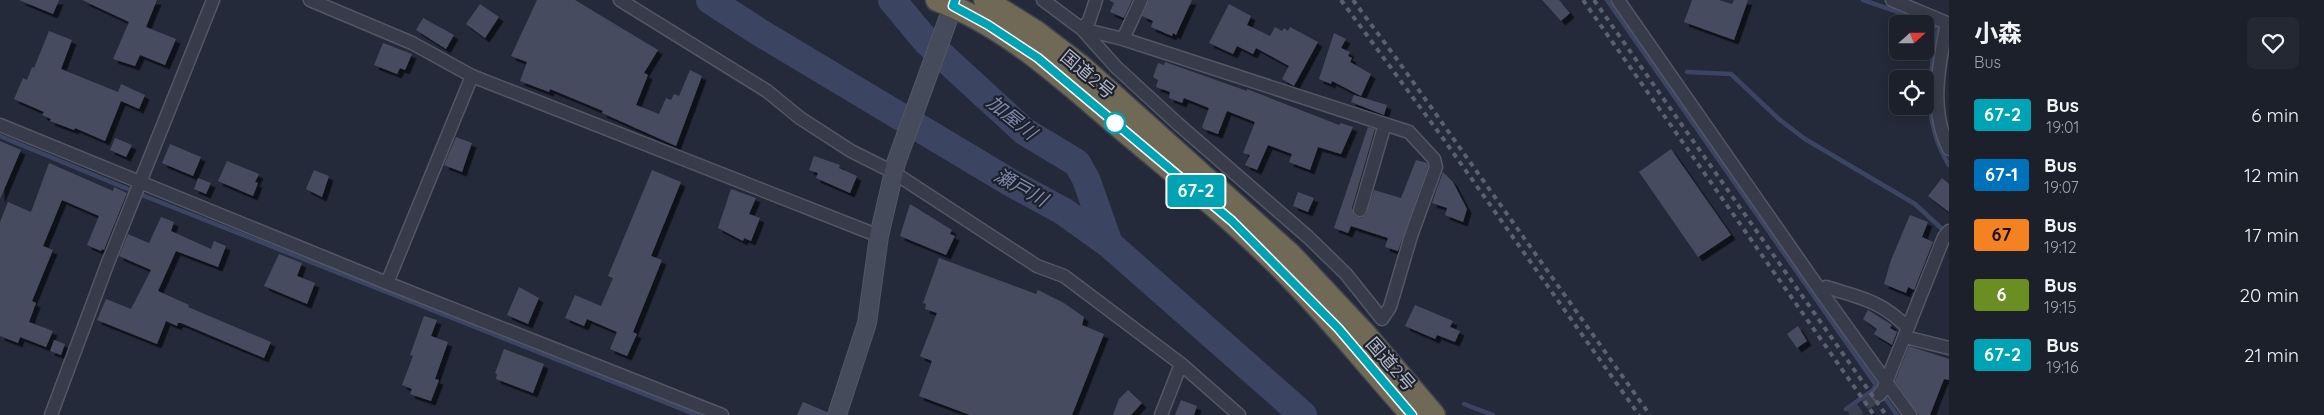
<!DOCTYPE html>
<meta charset="utf-8">
<style>
body{margin:0;font-family:Quicksand,"Noto Sans JP",sans-serif;background:#242833;color:#f1f3f6;height:100vh;display:flex;flex-direction:column;font-size:19px;white-space:nowrap}
*{box-sizing:border-box;margin:0}
p{font-size:16px;color:#a0a3a9}
.icon{flex:none;width:28px;height:28px;fill:none;stroke:currentColor;stroke-width:2;stroke-linecap:round;stroke-linejoin:round}
.map{position:relative;flex:1;overflow:hidden}
.side{display:flex;flex-direction:column;background:#1b202b;width:375px}
.side>*{flex:none}
.badge{padding:0 10px;border-radius:4px;font-size:18px;line-height:32px}
.needle{width:32px;rotate:69deg}
.controls{position:absolute;left:1889px;top:15px;display:grid;gap:10px}
.controls a{display:grid;place-items:center;width:45px;height:45px;border-radius:8px;background:#1b202b;box-shadow:0 2px 12px #0003,0 0 0 1px #393e47;font-size:25px}
.map>.badge{position:absolute;translate:-50% -50%;box-shadow:0 0 0 2px #fff}
.round{display:grid;place-items:center;flex:none;width:52px;height:52px;border-radius:8px;background:#242833}
.head{display:flex;align-items:center;justify-content:space-between;height:85px;padding:0 25px}
h1{font-size:24px;font-weight:700;line-height:38px}
ul{padding:0;list-style:none}
li{display:flex;align-items:center;gap:15px;height:60px;padding:0 25px}
li div{flex:1}
li b{display:block;font-size:19px}
li em{font-style:normal}
li .badge{min-width:55px;font-weight:700;text-align:center}
main{display:flex;flex:1;min-height:0}
.map>svg:first-child{display:block}
</style>
<main>
<div class="map">
<svg width="1949" height="415" viewBox="0 0 1949 415">
<defs>
<filter id="shadow"><feDropShadow dx="4.5" dy="4.5" stdDeviation="0" flood-color="#0009"/></filter>
</defs>
<rect width="100%" height="100%" fill="#242a39"/>
<g fill="none" stroke-linecap="round" stroke-linejoin="round">
<path stroke="#3b4561" stroke-width="4.5" d="M1607,0L1897,415
M1863,0L1913,17L1938,28C1930,76 1921,121 1949,165
M1687,72L1731,74L1780,120L1805,139L1915,204L1941,228
M0,136L147,197L697,415
M1464,404L1493,415
M1846,409L1873,390L1876,385"/>
<path stroke="#3b4561" stroke-width="28" d="M710,0L759,32L1013,184L1063,211L1109,244L1303,415
M892,0L927,42L1024,131L1077,163L1086,179L1109,244"/>
</g>
<path fill="#464c5e" filter="url(#shadow)" d="M19,0H59L53,14Z
M82,0H157L146,27L176,39L165,65L140,55L135,66L113,59L129,22Z
M537,0H575L658,50L644,73L648,75L636,105L659,114L666,98L671,100L674,94L679,96L690,70L702,76L676,146L602,113L603,111L550,89L549,92L520,81L527,62L511,56Z
M1109,0H1132L1124,18L1110,12L1114,3Z
M1149,0H1192L1176,35L1173,33L1172,36L1151,27L1153,21L1142,16Z
M1542,0H1559L1570,13L1561,21Z
M1692,0H1719L1732,4L1734,0H1748L1734,40L1684,22Z
M480,4L499,17L485,38L466,24Z
M1229,4L1251,16L1247,25L1270,36L1275,27L1282,31L1284,28L1288,31L1290,27L1318,42L1294,86L1282,79L1289,66L1256,48L1253,54L1237,46L1233,54L1209,43Z
M423,18L454,35L446,49L416,30Z
M49,31L72,40L61,69L118,92L121,84L145,95L139,109L121,101L105,141L75,128L74,130L50,121L51,119L42,115L44,112L14,99L23,78L27,80L32,67L34,68Z
M1334,33L1346,39L1341,48L1350,52L1348,56L1352,58L1350,62L1371,74L1361,96L1332,81L1331,84L1319,79Z
M383,43L412,54L405,70L400,68L397,74L374,65Z
M1165,62L1247,91V89L1339,125L1341,123L1353,127L1341,154L1318,147L1310,170L1289,162L1292,154L1268,145L1257,170L1245,165L1250,155L1243,153L1255,122L1227,111L1218,134L1204,129L1202,127L1209,108L1184,98L1182,103L1169,98L1170,92L1156,87L1158,80L1153,77L1158,63L1164,65Z
M1354,95L1387,105L1384,115L1351,102Z
M1368,127L1375,129L1352,208L1355,216L1361,218L1366,215L1374,190L1401,198L1416,160L1427,163L1428,167L1398,251L1385,247L1388,238L1351,226L1348,233L1334,228Z
M456,137L472,143L462,172L444,165Z
M115,138L132,145L126,157L110,150Z
M0,141L21,150L0,199Z
M170,144L201,157L193,176L162,163Z
M1671,149L1731,235L1698,257L1639,172Z
M814,156L840,165L839,168L857,176L850,193L816,178L818,173L809,170Z
M227,161L259,174L255,182L258,183L253,196L218,181Z
M49,163L113,191L114,187L127,193L104,250L102,249L101,251L87,245L99,216L62,200L43,246L53,250L32,301L36,303L29,322L53,331L46,347L20,337L18,343L0,336V222L8,202L31,212Z
M314,170L329,176L322,197L306,189Z
M652,170L681,182L651,256L662,260L633,332L637,334L627,356L610,349L617,332L587,319L584,326L565,318L575,295L601,306L613,278L608,276Z
M1443,172L1453,182L1467,209L1463,222L1445,215L1447,208L1432,203Z
M198,178L211,183L206,194L194,189Z
M1942,178L1949,184V212L1928,196Z
M731,189L756,198L749,214L760,218L751,241L744,238L743,241L718,228Z
M1298,192L1314,198L1308,212L1293,206Z
M910,204L952,230L950,234L955,236L946,255L900,236Z
M1910,215L1928,222L1922,237L1933,242L1914,290L1908,287L1906,293L1884,284L1891,260Z
M161,217L174,222L171,231L211,249L214,241L226,246L218,267L176,251L158,291L189,305L188,307L271,342L264,358L181,323H178L177,326L166,321L157,344L97,320L106,299L131,309L151,270L119,256L128,234L149,243Z
M279,254L302,263L297,276L315,283L307,304L264,286Z
M939,258L1036,294L1038,290L1064,303L1084,317L1082,325L1104,334L1072,415H970L919,396L932,361L920,356L937,313L925,309L926,304L923,303Z
M519,287L539,298L528,324L507,315Z
M1415,305L1453,321L1450,327L1460,331L1455,342L1437,335L1435,339L1405,326Z
M1868,310L1892,325L1890,328L1897,332L1892,345L1874,334L1877,329L1863,319Z
M424,316L437,320L431,336L448,342L435,379L439,380L431,401L410,394L412,389L402,385L413,356L410,355Z
M1798,326L1807,341L1797,348L1787,334Z
M54,340L65,344L61,355L50,351Z
M1909,346L1949,359V380L1944,379L1930,415H1919L1895,381Z
M504,349L544,364L533,393L496,379L497,374L495,373Z
M1128,390L1142,403L1131,415H1113L1119,399Z
M1181,400L1197,406L1194,415H1175Z
M803,402L827,412V415H797Z"/>
<g fill="none" stroke-linecap="round" stroke-linejoin="round">
<path stroke="#393f4e" stroke-width="12" stroke-dasharray="12 6" stroke-linecap="butt" d="M1850,415L1879,395"/>
<g stroke="#535764" stroke-width="15">
<path id="street" d="M310,0L412,43L472,76L879,236
M620,0L767,91L800,118L851,151L893,172L1037,266L1064,276L1181,364L1239,415
M1043,0L1082,29L1116,67L1178,124L1308,237L1346,274L1382,319L1390,307L1411,236L1436,167L1434,159L1409,132L1123,39L1082,29
M1618,0L1820,290L1910,415
M1892,0L1947,23C1939,65 1929,109 1949,149
M1082,29L1089,21L1096,0
M1123,39L1141,0
M0,125L387,283L722,415
M1360,210L1385,124
M387,283L472,76
M1820,290L1826,287C1862,298 1881,301 1908,328
M1905,337L1949,348
M1879,395L1883,390L1944,237L1949,231
M51,415L107,265L213,0
M1161,415L1181,364"/>
</g>
<g stroke="#535764" stroke-width="20">
<path id="secondary" d="M837,415L867,323L879,236L896,163L955,0"/>
</g>
<g stroke="#404451" stroke-width="25">
<path id="highway" d="M937,0C1006,26 1061,77 1116,124C1170,170 1226,213 1276,263C1325,311 1366,364 1412,415
M985,0L1035,31L1082,67L1291,255L1366,335L1434,415"/>
</g>
<use href="#street" stroke="#383c4a" stroke-width="12"/>
<use href="#secondary" stroke="#464b5c" stroke-width="18"/>
<use href="#highway" stroke="#6f6955" stroke-width="22"/>
<path stroke="#5a6070" stroke-width="4" stroke-dasharray="5 5" stroke-linecap="butt" d="M1341,0L1442,137L1639,415
M1353,0L1396,58L1650,415
M1583,0L1874,415
M1594,0L1886,415"/>
</g>
<g fill="none" stroke-linecap="round" stroke-linejoin="round">
<g stroke="#fff" stroke-width="11">
<path id="line" d="M955,0L953,6L988,25L1038,58L1232,221L1338,328L1412,415"/>
</g>
<use href="#line" stroke="#00a3b4" stroke-width="8"/>
</g>
<circle fill="#fff" stroke="#00a3b4" stroke-width="2.5" cx="1115" cy="123" r="10"/>
<g text-anchor="middle" dominant-baseline="central" stroke-width="4.5" stroke-linejoin="round" paint-order="stroke">
<g font-size="18" fill="#b3b7c5" stroke="#1d212e">
<text transform="translate(1088 74) rotate(40)">国道2号</text>
<text transform="translate(1391 364) rotate(49)">国道2号</text>
</g>
<g font-size="19" font-style="italic" fill="#7d89ab" stroke="#1d212e">
<text transform="translate(1012 117) rotate(39)">加屋川</text>
<text transform="translate(1021 187) rotate(29)">瀬戸川</text>
</g>
</g>
</svg>
<div class="controls">
<a><svg class="needle" viewBox="-14 -14 28 28"><path d="M0-13l5 13h-10z" fill="#e53935"/><path d="M0 13l5-13h-10z" fill="#a0a3a9"/></svg></a>
<a><svg class="icon" aria-label="locate" viewBox="0 0 24 24"><circle cx="12" cy="12" r="6"/><path d="M12 2v4M12 18v4M2 12h4M18 12h4"/></svg></a>
</div>
<b class="badge" style="left:1196px;top:191px;background:#00a3b4;color:#fff">67-2</b>
</div>
<section class="side">
<div class="head"><div><h1>小森</h1><p>Bus</p></div><a class="round"><svg class="icon" aria-label="heart" viewBox="0 0 24 24"><path d="M12 20l-8-8c-3-5 5-10 8-4 3-6 11-1 8 4z"/></svg></a></div>
<ul>
<li><span class="badge" style="background:#00a3b4;color:#fff">67-2</span><div><b>Bus</b><p>19:01</p></div><em>6 min</em></li>
<li><span class="badge" style="background:#0072bc;color:#fff">67-1</span><div><b>Bus</b><p>19:07</p></div><em>12 min</em></li>
<li><span class="badge" style="background:#f58220;color:#111">67</span><div><b>Bus</b><p>19:12</p></div><em>17 min</em></li>
<li><span class="badge" style="background:#6b8e23;color:#fff">6</span><div><b>Bus</b><p>19:15</p></div><em>20 min</em></li>
<li><span class="badge" style="background:#00a3b4;color:#fff">67-2</span><div><b>Bus</b><p>19:16</p></div><em>21 min</em></li>
</ul>
</section>
</main>
